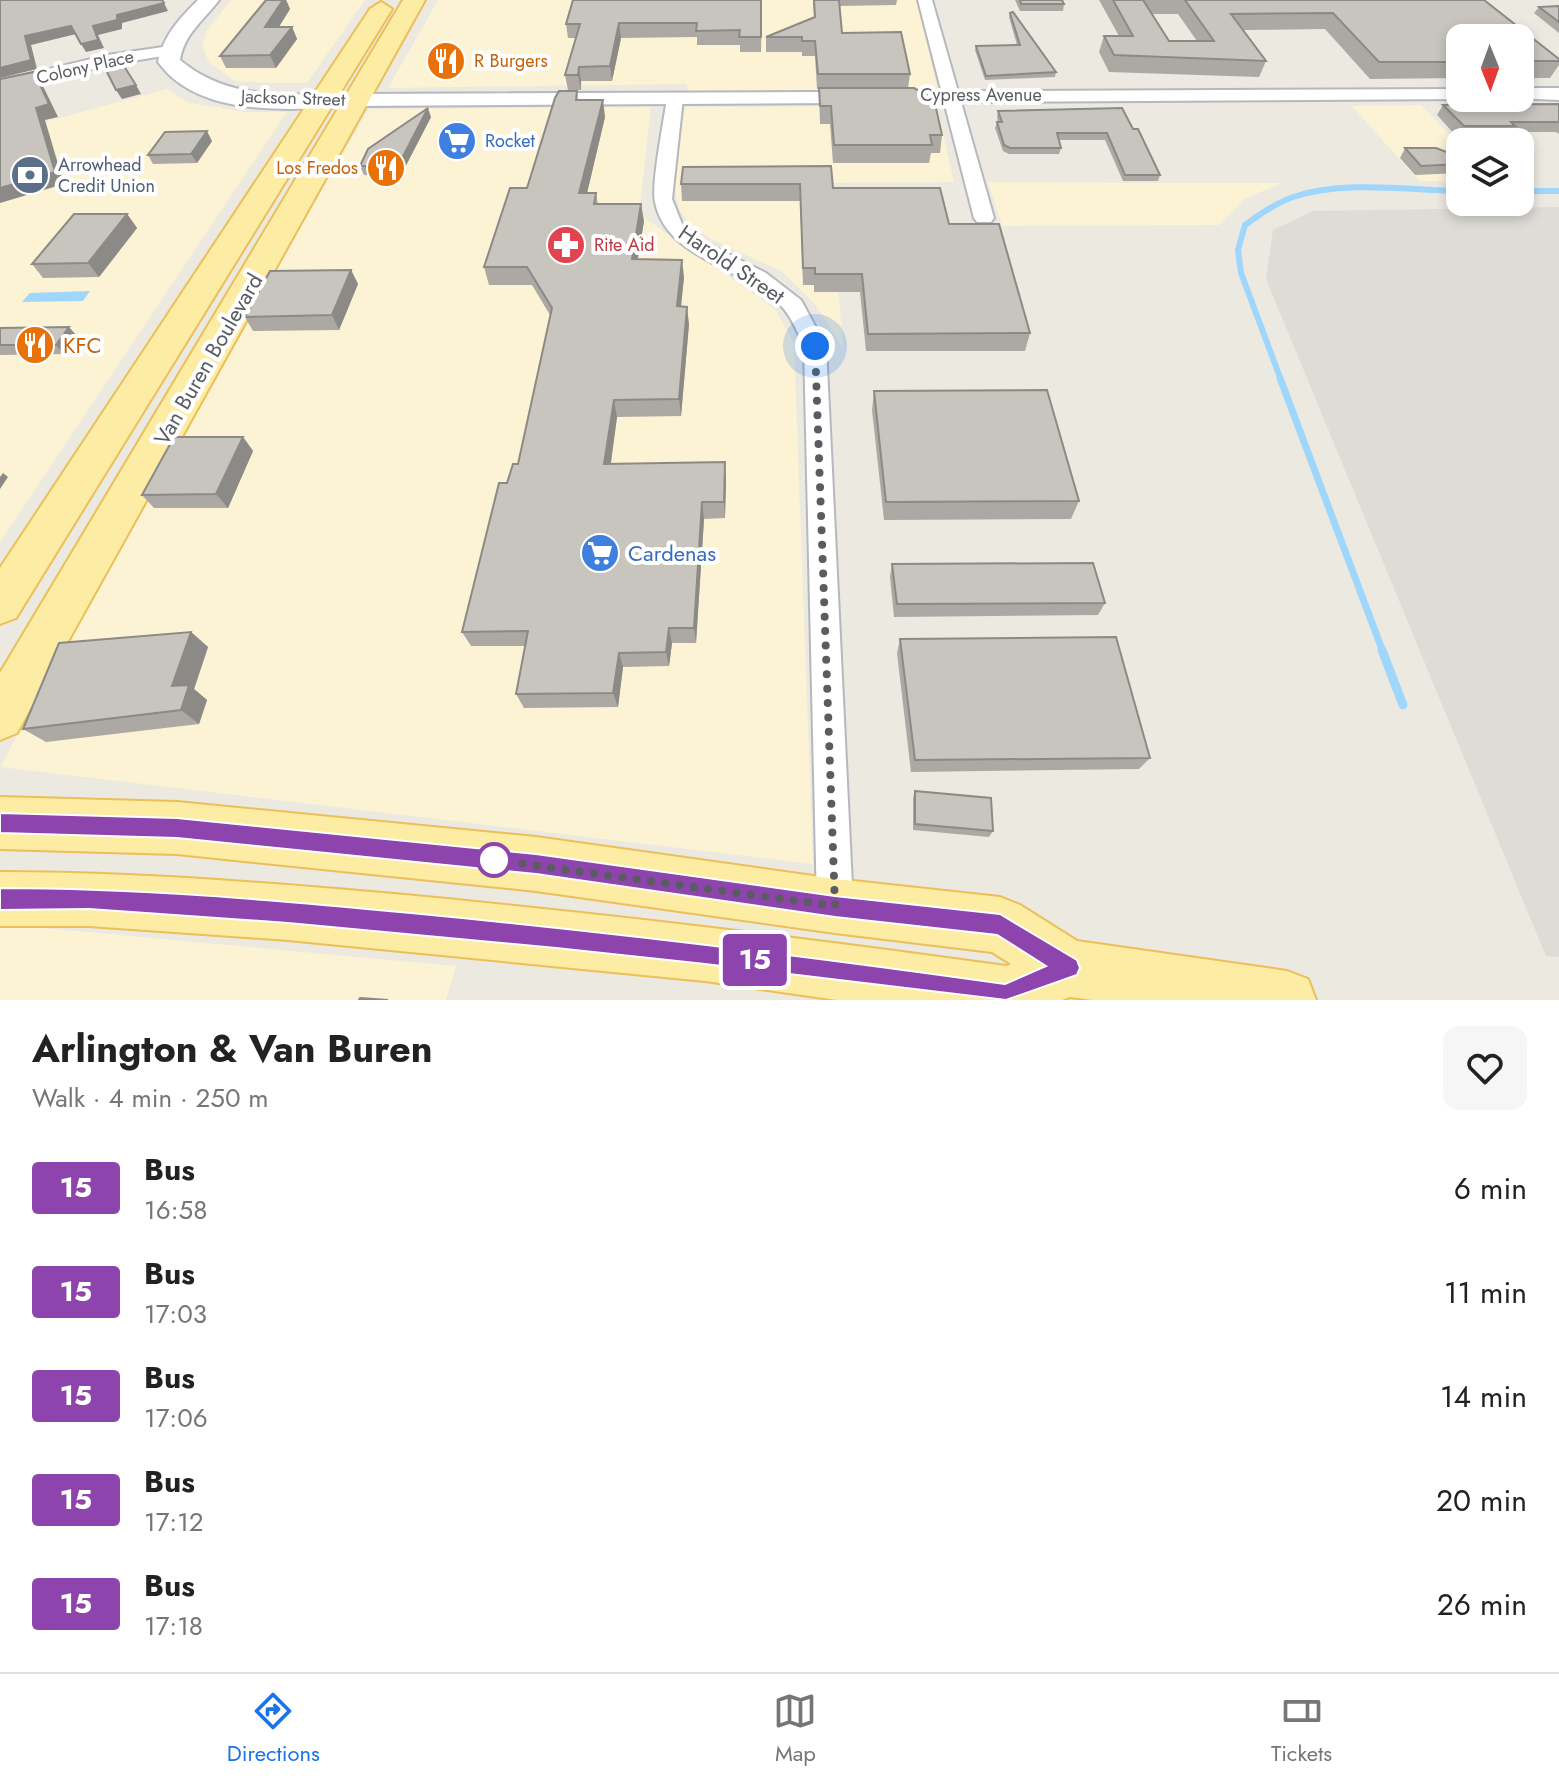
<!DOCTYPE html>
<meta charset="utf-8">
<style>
body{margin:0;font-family:Jost,sans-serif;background:#f6f6f6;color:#222;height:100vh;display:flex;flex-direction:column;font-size:30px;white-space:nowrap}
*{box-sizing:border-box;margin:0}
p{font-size:26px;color:#767676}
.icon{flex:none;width:44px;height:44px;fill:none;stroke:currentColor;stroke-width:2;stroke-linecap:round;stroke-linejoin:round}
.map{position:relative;height:1000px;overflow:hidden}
.drawer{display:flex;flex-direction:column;background:#fff;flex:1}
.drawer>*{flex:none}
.badge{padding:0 16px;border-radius:6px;font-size:28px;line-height:52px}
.needle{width:52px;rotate:179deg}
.tools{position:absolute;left:1446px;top:24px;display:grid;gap:16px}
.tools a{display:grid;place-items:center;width:88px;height:88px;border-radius:16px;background:#fff;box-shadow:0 4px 12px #0003;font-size:40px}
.you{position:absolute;width:40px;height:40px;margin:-20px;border:6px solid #fff;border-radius:50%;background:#1a73e8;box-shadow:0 0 0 12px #1a73e833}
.map>.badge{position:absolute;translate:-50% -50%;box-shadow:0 0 0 4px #fff}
.round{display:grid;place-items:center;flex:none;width:84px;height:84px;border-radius:16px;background:#f6f6f6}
.head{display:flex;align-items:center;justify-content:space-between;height:136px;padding:0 32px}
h1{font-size:38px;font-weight:700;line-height:60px}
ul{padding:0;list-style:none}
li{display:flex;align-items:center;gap:24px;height:104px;padding:0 32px}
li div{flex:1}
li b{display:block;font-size:30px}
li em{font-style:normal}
li .badge{min-width:88px;font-weight:700;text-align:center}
.dock{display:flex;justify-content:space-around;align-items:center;height:112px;border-top:2px solid #e0e0e0;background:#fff;font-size:22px;color:#767676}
.dock a{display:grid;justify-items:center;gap:4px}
.dock .on{color:#1a73e8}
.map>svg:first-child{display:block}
</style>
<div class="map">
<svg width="1559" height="1000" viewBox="0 0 1559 1000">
<rect width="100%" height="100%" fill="#ebe9e0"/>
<path fill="#fcf2d4" d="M231,0H365L307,83H269L235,81L209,62L202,46L207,30Z
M438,0H917L937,87L931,90L688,92L687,84L388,88Z
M167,89L189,103L246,112H287L0,542V134Z
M1421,105L1460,145V181H1419L1352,106Z
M937,106L954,182L830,183L843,348L815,304L783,272L713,240L692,227L680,211L674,188L685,107Z
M651,107L639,214L775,309L794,343L813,864L0,767L241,329L369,109Z
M988,182L1162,183H1282L1246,198L1219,225L1011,226H1002Z
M0,924L456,966L446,1000H0Z"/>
<path fill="#dfdcd8" d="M1559,207V957L1546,956L1266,279L1273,230L1313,211Z"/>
<path fill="#9fd6fc" d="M90,291L83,301L22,302L30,293Z"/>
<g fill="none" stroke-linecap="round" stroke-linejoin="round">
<path stroke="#9fd6fc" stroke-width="6" d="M1520,191H1559
M1281,380L1241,273L1238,250L1245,225C1260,214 1276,203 1293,197C1344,180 1407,190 1460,191"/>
<path stroke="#9fd6fc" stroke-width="7" d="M1280,378L1383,652"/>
<path stroke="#9fd6fc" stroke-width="9" d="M1382,650L1403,705"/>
<g stroke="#b6b8bd" stroke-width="4">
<path id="minor" d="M918,0H932L994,218L991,222H977L974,218Z
M170,46L178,51L175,54L108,65L0,91V81L108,55Z
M675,93L683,98L672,199L682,224L710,245L766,273L801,300L826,346L853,906L848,919L835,924L822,919L817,906L804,346C798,334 792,318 783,308C746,267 667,261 655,202C651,184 664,120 667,98Z"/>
</g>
<g stroke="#b6b8bd" stroke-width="4">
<path id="tertiary" d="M1520,88H1559V100L1513,98H1520Z
M1460,89V98L1467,99L358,106L348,100L358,94Z"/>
</g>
<g stroke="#b6b9bf" stroke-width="4">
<path id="secondary" d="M198,0H219C204,20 184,34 180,60C231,103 295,94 358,93L366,95L369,100L366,105L358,107C295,108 201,121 158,62C163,36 180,18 198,0Z"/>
</g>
<g stroke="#ecbf58" stroke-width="4">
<path id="primary" d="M403,0H425L17,733L0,740V673Z
M381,2L392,9L16,618L0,624V568L370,9Z
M0,797L177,802L536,837L835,879L1000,897L1020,905L1077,941L1287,971L1308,979L1316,1000H1092L1070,997L1062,1000H837L705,981L288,940L89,926H0V872C135,872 270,883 405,895C606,914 806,938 1006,966L1011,964L992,952L835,933L536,891L177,854L0,849Z"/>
</g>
<use href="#minor" fill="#fff" fill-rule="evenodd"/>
<use href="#tertiary" fill="#fff" fill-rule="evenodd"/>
<use href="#secondary" fill="#fff" fill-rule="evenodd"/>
<use href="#primary" fill="#fceca4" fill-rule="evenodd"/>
</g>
<path fill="#aca9a4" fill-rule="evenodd" d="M266,0H286L290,9L279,27H292L297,39L276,68H226L220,56Z
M573,0H768H762L761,52H740V45H697V37L621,38L612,81H581V90H568L565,75L576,38H568L566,24Z
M813,0H897L896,5L839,6L842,33L910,74L908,88L942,135L940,153H931L929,163H833L830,124H820L819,89H817L815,56H802V52H766V37L814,17Z
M1015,0H1062L1064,4L1063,11H1020Z
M1099,0H1484L1559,59V65L1550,78H1520V38H1460V78L1370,79L1325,29L1243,30L1266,61L1259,77L1109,72L1099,52L1104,36H1119ZM1152,14H1178L1197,41H1169Z
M1559,6V33L1534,13L1539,7Z
M1010,13L1056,72L1055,77L985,80L975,50L976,46L1017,45L1009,17Z
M577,91L578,100L605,117L587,193H596L598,204L644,221L637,259L684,277L681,307L689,324L681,416L617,417L611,464L726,479L725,518L704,519L696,643H672L669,666L623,667L618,707L524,708L516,694L526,646H471L462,632L507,483L518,464L550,315L532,285H489L484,267L527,188Z
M1559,104V134L1556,132H1511L1508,137H1457L1437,115L1443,105Z
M998,111L1133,129L1160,175L1158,181H1123L1105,140H1058L1061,148L1059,154H1009L1003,151L995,128L997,122H998L997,117Z
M431,117L401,175H364L360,166Z
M212,141L197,163L153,164L148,155Z
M1405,148L1460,157V173L1415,175L1400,158Z
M683,167L833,188L949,224L1030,333L1025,351H866L860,292H814V285H803L800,201H682L681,184Z
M127,214L137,228L99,277L43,278L32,264Z
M351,270L358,284L339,330L253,331L245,317Z
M0,328L77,336L64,354L0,355Z
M874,391L1079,501L1071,519L884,520L872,410Z
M243,437L253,451L228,508H154L142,495Z
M892,564L1105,603L1098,615L894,617L890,577Z
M191,632L208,647L194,689L207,700L199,724L46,742L23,729Z
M900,639L1150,758L1139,769L911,772L897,653Z
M915,791L993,831L989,837L913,830V798Z"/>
<path fill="#8c8a86" d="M283,0H286L290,9L271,39L265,27Z
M164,3L168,11L122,23V29L98,35L104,48L86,52L81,44L93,26L117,15Z
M619,23L621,38L612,81L610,66Z
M71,26L76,34L31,45L37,69L0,78V68L25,36Z
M292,27L297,39L276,68L270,55Z
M579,67L581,81V90L578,75Z
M34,72L42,84L58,117L45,120L64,184L0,203V188L36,108Z
M136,85L141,94L122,99L116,90Z
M603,100L605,117L583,210L579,193Z
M428,108L431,117L401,175L398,166Z
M207,131L212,141L197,163L191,154Z
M641,204L644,221L635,277L632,259Z
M127,214L137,228L99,277L88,263Z
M682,260L684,277L679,324L677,306Z
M351,270L358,284L339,330L332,315Z
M687,307L689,324L681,416L679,399Z
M69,327L77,336L64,354L56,345Z
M614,400L617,417L608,481L604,464Z
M243,437L253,451L228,508L216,494Z
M725,462L726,479L725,518L724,502Z
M3,473L8,477L0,489V477Z
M702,502L704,519L696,643L694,628Z
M669,628L672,643L669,666L666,652Z
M191,632L208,647L194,689L207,700L199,724L181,710L172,686Z
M619,653L623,667L618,707L613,693Z"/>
<path fill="#c8c5bf" stroke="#8c8a86" stroke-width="2" d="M0,0H162L164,3L117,15V20L93,26L98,40L81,44L71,26L25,36L31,60L0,68Z
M266,0H283L265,27H292L270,55L220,56Z
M573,0H761V37H739L740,30L696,31L697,23H619L610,66L579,67L578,75H565L580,24H566Z
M814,0H839L842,33L901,32L910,74H818L815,41H802V37H766L815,17Z
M1020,0H1062L1064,4H1021Z
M1113,0H1143L1169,41H1214L1185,0H1484L1559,59V61H1520V38H1460V62H1379L1333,13L1231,14L1266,61L1114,55L1104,36H1133Z
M1559,6V22L1539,7Z
M1013,12L1056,72L986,76L976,46L1020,45L1010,13Z
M122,63L136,85L116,90L105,68Z
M34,72L49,104L36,108L55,172L0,188V79Z
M819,88H914L934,99L942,135H930L932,145H834L831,106H820Z
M559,91H577L576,100H603L579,193H596L594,204H641L632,259L682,260L677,306L687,307L679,399L614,400L604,464L725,462L724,502H702L694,628H669L666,652L619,653L613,693L516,694L528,631L462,632L499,483H507L513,464H518L552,308L527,267H484L510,188H527L555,98Z
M1559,104V122H1511L1515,126H1464L1443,105Z
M428,108L398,166H360L368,149Z
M1122,108L1133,129H1138L1160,175H1125L1107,133H1057L1061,148H1010L1004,145L997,122H1002L998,111Z
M207,131L191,154L148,155L165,132Z
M1405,148H1436L1460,157V164L1421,166Z
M831,166L833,188H940L949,224H999L1030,333L868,334L862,274H815V268H803L800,184H681L683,167Z
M74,214H127L88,263L32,264Z
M351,270L332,315L245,317L270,271Z
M69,327L56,345H0V328Z
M1047,390L1079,501L886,502L874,391Z
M174,437H243L216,494L142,495Z
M1093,563L1105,603L897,604L892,564Z
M191,632L172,686L189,685L181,710L23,729L59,643Z
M1116,637L1150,758L915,760L900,639Z
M915,791L991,798L993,831L915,824Z
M360,998L388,1000H359Z"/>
<path fill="#8e44ad" stroke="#fff" stroke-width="2" d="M0,813L177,818L536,854L835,896L1000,914L1077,960L1080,968L1077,975L1006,1000L705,964L556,948L288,923L89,909L0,910V888C137,888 274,900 411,913C610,932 807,956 1005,984L1046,966L997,935L835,917L536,874L177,838L0,833Z"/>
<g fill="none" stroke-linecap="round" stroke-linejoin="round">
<path stroke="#595c61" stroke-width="8" stroke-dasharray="0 14.4" d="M494,860L835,906L815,346"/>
</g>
<defs>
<g id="restaurant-disc" transform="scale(2)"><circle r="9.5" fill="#e8710a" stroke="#fff"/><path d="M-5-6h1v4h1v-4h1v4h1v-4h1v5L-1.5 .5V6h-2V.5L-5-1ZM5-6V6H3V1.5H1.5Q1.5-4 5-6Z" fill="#fff"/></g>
<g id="supermarket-disc" transform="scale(2)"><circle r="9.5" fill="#3f7fe0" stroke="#fff"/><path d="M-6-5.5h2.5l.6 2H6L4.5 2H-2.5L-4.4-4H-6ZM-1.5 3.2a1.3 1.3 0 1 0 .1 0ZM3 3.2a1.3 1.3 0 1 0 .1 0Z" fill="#fff"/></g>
<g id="bank-disc" transform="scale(2)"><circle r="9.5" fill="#5c6f8a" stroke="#fff"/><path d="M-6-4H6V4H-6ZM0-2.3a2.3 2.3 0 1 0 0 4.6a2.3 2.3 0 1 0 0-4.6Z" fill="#fff"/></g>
<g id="pharmacy-disc" transform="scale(2)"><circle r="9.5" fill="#e0444e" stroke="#fff"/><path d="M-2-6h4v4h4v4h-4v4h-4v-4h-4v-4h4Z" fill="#fff"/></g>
</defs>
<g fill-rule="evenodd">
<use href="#restaurant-disc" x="446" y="61"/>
<use href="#supermarket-disc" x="457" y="141"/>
<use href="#restaurant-disc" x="386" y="168"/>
<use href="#bank-disc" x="30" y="175"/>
<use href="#pharmacy-disc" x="566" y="245"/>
<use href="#restaurant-disc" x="35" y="345"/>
<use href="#supermarket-disc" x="600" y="553"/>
</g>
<circle fill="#fff" stroke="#8e44ad" stroke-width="4" cx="494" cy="860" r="16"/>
<g text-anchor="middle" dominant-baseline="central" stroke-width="8" stroke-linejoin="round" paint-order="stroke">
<g font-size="18" fill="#c56008" stroke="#fff" text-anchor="start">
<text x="474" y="61">R Burgers</text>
<text x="358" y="168" text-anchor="end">Los Fredos</text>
</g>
<g font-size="18" fill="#595c61" stroke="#fff">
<text transform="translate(85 67) rotate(-13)">Colony Place</text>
<text x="981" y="95">Cypress Avenue</text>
<text transform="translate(293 98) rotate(2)">Jackson Street</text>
</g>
<g font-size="18" fill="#366cbe" stroke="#fff" text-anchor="start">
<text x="485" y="141">Rocket</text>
</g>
<g font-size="18" fill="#4e5e75" stroke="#fff" text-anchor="start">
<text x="58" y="165">Arrowhead<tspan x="58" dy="21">Credit Union</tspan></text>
</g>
<g font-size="18" fill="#be3a42" stroke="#fff" text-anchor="start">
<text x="594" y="245">Rite Aid</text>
</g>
<g font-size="22" fill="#595c61" stroke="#fff">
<text transform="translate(732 264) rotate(34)">Harold Street</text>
<text transform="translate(208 359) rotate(-60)">Van Buren Boulevard</text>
</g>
<g font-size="22" fill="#c56008" stroke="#fff" text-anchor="start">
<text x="63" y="345">KFC</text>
</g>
<g font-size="22" fill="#366cbe" stroke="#fff" text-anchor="start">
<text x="628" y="553">Cardenas</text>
</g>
</g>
</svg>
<div class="tools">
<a><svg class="needle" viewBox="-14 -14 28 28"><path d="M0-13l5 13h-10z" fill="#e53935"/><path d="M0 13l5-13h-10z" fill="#767676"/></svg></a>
<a><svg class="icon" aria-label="layers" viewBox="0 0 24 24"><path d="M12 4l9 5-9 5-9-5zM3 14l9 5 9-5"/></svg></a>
</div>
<div class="you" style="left:815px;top:346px"></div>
<b class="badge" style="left:755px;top:960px;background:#8e44ad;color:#fff">15</b>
</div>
<section class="drawer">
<div class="head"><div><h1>Arlington &amp; Van Buren</h1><p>Walk · 4 min · 250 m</p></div><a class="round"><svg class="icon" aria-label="heart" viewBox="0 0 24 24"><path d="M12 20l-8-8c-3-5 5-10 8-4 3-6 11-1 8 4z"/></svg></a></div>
<ul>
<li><span class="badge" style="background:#8e44ad;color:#fff">15</span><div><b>Bus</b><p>16:58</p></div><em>6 min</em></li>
<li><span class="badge" style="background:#8e44ad;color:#fff">15</span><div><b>Bus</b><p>17:03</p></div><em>11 min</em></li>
<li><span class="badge" style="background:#8e44ad;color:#fff">15</span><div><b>Bus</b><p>17:06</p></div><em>14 min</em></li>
<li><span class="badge" style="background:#8e44ad;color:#fff">15</span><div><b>Bus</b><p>17:12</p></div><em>20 min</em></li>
<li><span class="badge" style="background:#8e44ad;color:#fff">15</span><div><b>Bus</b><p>17:18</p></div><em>26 min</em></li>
</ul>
</section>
<nav class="dock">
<a class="on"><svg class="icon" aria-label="directions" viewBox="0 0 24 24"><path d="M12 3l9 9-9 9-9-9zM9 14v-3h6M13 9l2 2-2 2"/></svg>Directions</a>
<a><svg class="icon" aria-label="map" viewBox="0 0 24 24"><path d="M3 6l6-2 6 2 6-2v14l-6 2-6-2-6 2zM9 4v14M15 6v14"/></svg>Map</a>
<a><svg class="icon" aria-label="tickets" viewBox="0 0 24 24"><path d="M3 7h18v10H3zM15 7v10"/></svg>Tickets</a>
</nav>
